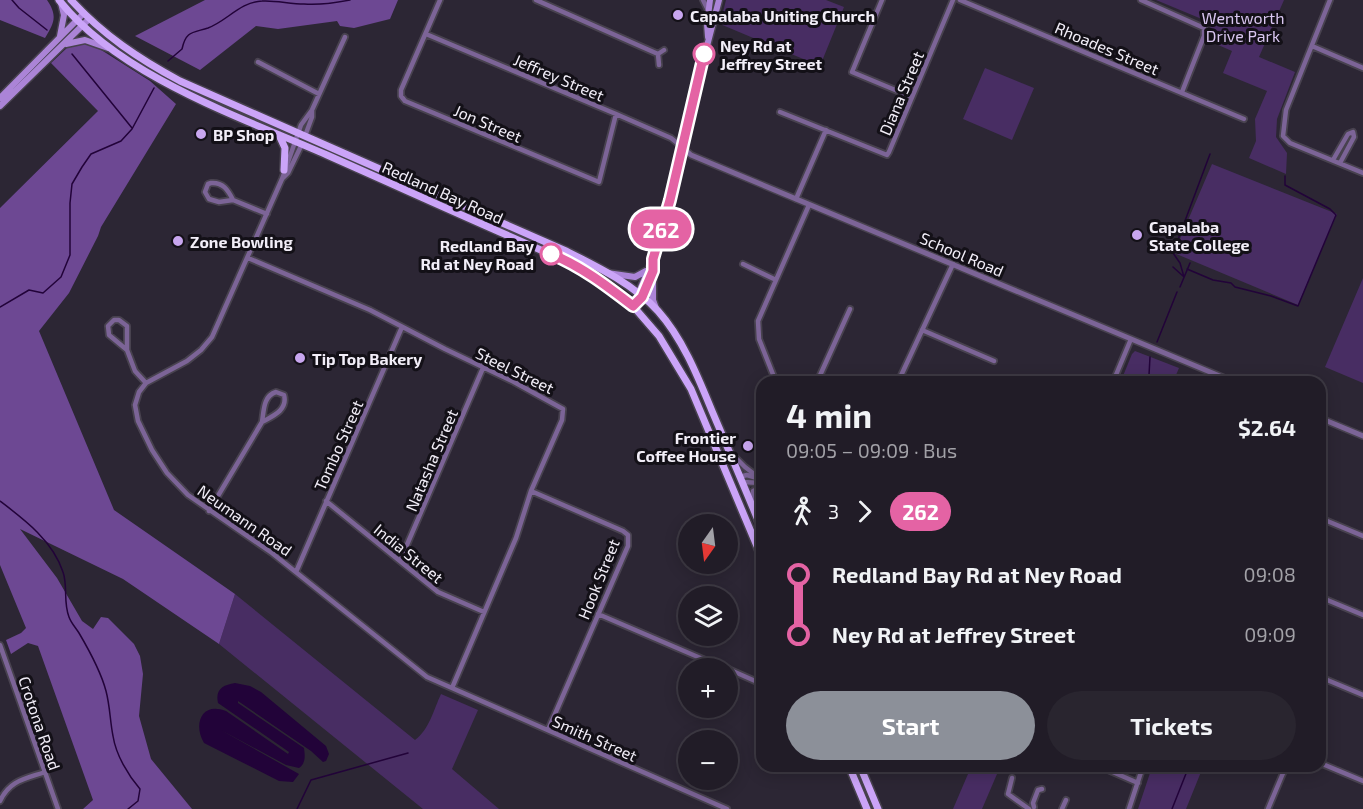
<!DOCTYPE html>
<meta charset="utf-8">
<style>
body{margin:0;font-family:"Exo 2",sans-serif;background:#29252f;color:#f1f3f6;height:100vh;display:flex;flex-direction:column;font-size:22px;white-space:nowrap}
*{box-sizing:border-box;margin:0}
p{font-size:20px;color:#a2a1a7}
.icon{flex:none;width:33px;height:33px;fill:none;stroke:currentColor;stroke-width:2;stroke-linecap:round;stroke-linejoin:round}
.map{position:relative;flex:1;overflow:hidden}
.drawer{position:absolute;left:756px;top:376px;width:570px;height:396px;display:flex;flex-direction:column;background:#211c27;border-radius:18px;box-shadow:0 3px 15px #0003,0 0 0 2px #3e3a44}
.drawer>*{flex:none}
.badge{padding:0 12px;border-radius:20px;font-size:21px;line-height:39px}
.needle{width:39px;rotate:194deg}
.buttons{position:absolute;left:678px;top:514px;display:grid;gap:12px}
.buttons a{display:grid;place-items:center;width:60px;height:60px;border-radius:50%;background:#211c27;box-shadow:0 3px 15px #0003,0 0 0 2px #3e3a44;font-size:30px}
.map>.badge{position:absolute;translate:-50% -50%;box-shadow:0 0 0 3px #fff}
.legs{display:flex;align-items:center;gap:9px;height:66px;padding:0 30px;font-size:20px}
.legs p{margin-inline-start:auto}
.head{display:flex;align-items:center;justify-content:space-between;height:102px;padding:0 30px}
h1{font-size:33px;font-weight:700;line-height:45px}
.action{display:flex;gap:12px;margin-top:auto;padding:12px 30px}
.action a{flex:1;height:69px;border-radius:36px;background:#8c9099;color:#fff;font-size:24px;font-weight:700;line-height:69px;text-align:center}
.action a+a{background:#29252f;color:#f1f3f6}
ul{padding:0 30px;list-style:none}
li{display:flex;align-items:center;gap:21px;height:60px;font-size:22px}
li i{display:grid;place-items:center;width:9px;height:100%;margin:0 8px;background:currentColor}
li i::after{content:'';width:15px;height:15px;margin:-8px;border:4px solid;border-radius:50%;background:#211c27}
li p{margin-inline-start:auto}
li:first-child i{background:linear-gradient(#0000 50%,currentColor 0)}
li:last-child i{background:linear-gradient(currentColor 50%,#0000 0)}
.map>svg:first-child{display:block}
</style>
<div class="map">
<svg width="1363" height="809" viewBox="0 0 1363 809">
<rect width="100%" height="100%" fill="#2c2634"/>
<path fill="#482d63" d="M726,0H826L844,7L820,66L720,24Z
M1156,0H1284L1259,57L1295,72L1277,119L1276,137L1287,153L1286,174L1249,158L1256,141L1255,119L1267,91L1223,73L1232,51L1209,41L1212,33L1209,22Z
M985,68L1034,88L1012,140L963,119Z
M1212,164L1337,214L1298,305L1174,253Z
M1363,278V383L1325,367Z
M1135,351L1179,368L1173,382H1138L1123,376L1132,354Z
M235,594L415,740C429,730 434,709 441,694L478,710L452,769L499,809H423L219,644Z
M971,767H1000L982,809H953Z
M1152,767H1203L1186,809H1138Z"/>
<path fill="#6d4893" d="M0,0H47C58,16 54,23 45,38L0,20Z
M205,0H398L390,19L354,28L340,26L337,21L278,29L256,26L200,70L135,36Z
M82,42L95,46L150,81L176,104L101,227L98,236L69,293L39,331L114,510L235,594L219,644L123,579L20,529L57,578L82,621L93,629L101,617L108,618L134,644L140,656L143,674L139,716L151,759L192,809H83L93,800L38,646L28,643L11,654L6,640L21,633L26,628L0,565V208L98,111L51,63L69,46Z"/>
<path fill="#220339" d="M235,683L250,686L261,692L326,746L329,754L326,761L323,762L311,751L238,701V703L304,748C305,756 306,763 299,768L286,765L219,729L299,774L293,782L279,781L204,743C193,725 201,701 226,711L288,754L289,752L218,703C215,689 223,685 235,683Z"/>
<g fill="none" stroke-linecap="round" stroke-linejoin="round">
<path stroke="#220339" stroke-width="1.5" d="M12,0L19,8L47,30
M72,54L132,128
M168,61L182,49C186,31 192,33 208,28C227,21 240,2 262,1C275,0 290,4 304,4C319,5 335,3 350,0
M1173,267L1183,276
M1187,269L1213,280L1231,283L1235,287L1271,296L1298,306L1336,215L1330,209L1285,185V176
M1184,277L1180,263L1173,253L1210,154
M1180,287L1190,263
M0,307L29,290L43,293L61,277L70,255V203L72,184L82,167L91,154L121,141L132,129L154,88
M1157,342L1177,292
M1150,357L1149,375L1151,382
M0,501C25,520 53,541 63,572C68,586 63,602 69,617C71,623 76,628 79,633C89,650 101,672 106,691C110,706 110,721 113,736C116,755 128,775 140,789L138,801L128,809
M297,809L311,780L408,753
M1172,809L1189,766"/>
<g stroke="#48424f" stroke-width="8">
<path id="minor" d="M440,0L401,90V96L405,101L599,182L616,114
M536,0L658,54L664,50
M703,0L708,10
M882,0L852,72L912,97
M960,0L1244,119
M1141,0L1204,28V36L1182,92
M1330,0L1286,110L1283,136L1290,143L1363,173
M426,34L616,114L671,138L681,146
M345,37L312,110L301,125L282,179L212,337L201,350L187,361L146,383L139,392L135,405L138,421L152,450L167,473L188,495L272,553L427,677L727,809
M1312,46L1363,68
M658,54L659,65
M258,62L319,94
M780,112L887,155L889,152L953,0
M305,136L312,117V110
M1333,160L1348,134L1353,132L1354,137L1340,163
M283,178L288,173L302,144
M211,183C223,182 228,190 233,200L219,202L209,199L205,192L208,184Z
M796,199L826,130
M233,200L267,214
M248,258L370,310L445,349L514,382L563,409L562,420L531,491L516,538L452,688
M743,264L774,279
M114,320H119L127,326V350L109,335L108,326Z
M922,330L994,361
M127,350L135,371L146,383
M820,377L831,382
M776,382L759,339L758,321L809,205
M817,382L850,309
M898,382L953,264
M1113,382L1131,339
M276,392L284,395C288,410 273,416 262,422C264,411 263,396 276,392Z
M734,456L745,467L762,480
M739,477L747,475L757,478
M742,482L762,483
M531,491L623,531L628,535V546L548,730
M326,501L438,592L484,612
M752,502L753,491L762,487
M209,511L262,422
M1320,518L1363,536
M400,561L483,368
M296,572L402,327
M1320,597L1363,615
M598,614L726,669
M0,645L58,809
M728,669L762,684
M1320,677L1363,695
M1320,763L1363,781
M1099,766L1138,783
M1012,778L1008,794L1029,809
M0,801C10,780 25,779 45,772
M1034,807L1033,803L1038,790L1042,789
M1062,809L1066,800
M1129,809L1143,766
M1268,809L1286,766"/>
</g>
<g stroke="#48424f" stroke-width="8">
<path id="tertiary" d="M681,146L691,155L1234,382
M1320,418L1363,436"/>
</g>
<g stroke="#48424f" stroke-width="9">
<path id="secondary" d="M60,36L64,15L61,3
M708,37L707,24L710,0
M66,44L85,40L108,48
M0,98L84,13
M0,106L89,19
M607,273L635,277L646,271
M653,274V300L656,308
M641,298L653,271V260
M633,306L653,259L670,200L684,134L719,0"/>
</g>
<g stroke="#48424f" stroke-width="10">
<path id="primary" d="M59,0C119,76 240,117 327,155C406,190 485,226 564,260L603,283L633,306L659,336L691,389L762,558
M71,0C103,35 139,59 180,81L566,251C598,267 633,284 658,311C683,339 698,377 712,411C729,451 746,490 762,530
M279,135L285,148L284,170
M849,766L867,809
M860,766L878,809"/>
</g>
<use href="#minor" stroke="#7c6497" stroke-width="4.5"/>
<use href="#tertiary" stroke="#7c6497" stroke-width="5"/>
<use href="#secondary" stroke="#ab84d7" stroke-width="6"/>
<use href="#primary" stroke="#cba4f8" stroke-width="7"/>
</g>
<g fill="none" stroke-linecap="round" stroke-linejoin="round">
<g stroke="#fff" stroke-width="14">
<path id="line-1" d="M551,254C581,266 607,286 633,306L642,297L653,271V259L670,200L704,54"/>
</g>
<use href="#line-1" stroke="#e463a4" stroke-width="9"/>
</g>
<g fill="#c8a6ef" stroke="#131017" stroke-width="2">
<circle cx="678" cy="15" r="6"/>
<circle cx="201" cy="134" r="6"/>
<circle cx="1137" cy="235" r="6"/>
<circle cx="178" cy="241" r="6"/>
<circle cx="300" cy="358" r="6"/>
<circle cx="748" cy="446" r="6"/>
</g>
<g fill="#fff" stroke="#e463a4" stroke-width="3">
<circle cx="704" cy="54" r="10"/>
<circle cx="551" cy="254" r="10"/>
</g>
<g text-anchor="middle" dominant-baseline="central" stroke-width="6" stroke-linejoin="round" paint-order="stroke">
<g font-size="16" font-weight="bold" fill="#f2eef8" stroke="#131017" text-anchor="start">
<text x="690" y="15">Capalaba Uniting Church</text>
<text x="213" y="134">BP Shop</text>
<text x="1149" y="226">Capalaba<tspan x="1149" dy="18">State College</tspan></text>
<text x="190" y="241">Zone Bowling</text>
<text x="312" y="358">Tip Top Bakery</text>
<text x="736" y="437" text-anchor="end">Frontier<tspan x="736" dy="18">Coffee House</tspan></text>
</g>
<g font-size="16" fill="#d9c6f0" stroke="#131017">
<text x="1243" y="17">Wentworth<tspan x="1243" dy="18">Drive Park</tspan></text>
</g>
<g font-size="16" font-weight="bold" fill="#f2eef8" stroke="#131017" text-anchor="start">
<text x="720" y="45">Ney Rd at<tspan x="720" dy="18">Jeffrey Street</tspan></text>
<text x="534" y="245" text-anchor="end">Redland Bay<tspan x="534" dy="18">Rd at Ney Road</tspan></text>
</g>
<g font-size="16" fill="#f2eef8" stroke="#131017">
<text transform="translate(1107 48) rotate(23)">Rhoades Street</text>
<text transform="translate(559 77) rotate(23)">Jeffrey Street</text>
<text transform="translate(901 93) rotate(-67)">Diana Street</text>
<text transform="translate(488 123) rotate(23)">Jon Street</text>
<text transform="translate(443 192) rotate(24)">Redland Bay Road</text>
<text transform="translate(962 254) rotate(23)">School Road</text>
<text transform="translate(515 370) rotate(26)">Steel Street</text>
<text transform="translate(338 445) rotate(-66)">Tombo Street</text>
<text transform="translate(431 460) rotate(-67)">Natasha Street</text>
<text transform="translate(245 520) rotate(35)">Neumann Road</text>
<text transform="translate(409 553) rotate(39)">India Street</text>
<text transform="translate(598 579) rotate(-68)">Hook Street</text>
<text transform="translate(40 723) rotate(71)">Crotona Road</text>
<text transform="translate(595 738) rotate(24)">Smith Street</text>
</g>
</g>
</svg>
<div class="buttons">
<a><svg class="needle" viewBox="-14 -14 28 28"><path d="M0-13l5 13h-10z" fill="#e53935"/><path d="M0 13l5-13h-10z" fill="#a2a1a7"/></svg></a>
<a><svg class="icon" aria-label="layers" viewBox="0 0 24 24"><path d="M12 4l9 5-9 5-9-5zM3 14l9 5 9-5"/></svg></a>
<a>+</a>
<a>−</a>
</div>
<b class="badge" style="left:661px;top:229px;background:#e463a4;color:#fff">262</b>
<section class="drawer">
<div class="head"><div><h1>4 min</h1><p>09:05 – 09:09 · Bus</p></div><b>$2.64</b></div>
<div class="legs"><svg class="icon" aria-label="walk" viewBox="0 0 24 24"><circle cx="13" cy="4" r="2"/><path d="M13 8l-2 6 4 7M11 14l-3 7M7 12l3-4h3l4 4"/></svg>3<svg class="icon" aria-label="forward" viewBox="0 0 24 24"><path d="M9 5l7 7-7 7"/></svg><b class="badge" style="background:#e463a4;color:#fff">262</b></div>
<ul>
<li><i style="color:#e463a4"></i><b>Redland Bay Rd at Ney Road</b><p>09:08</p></li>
<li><i style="color:#e463a4"></i><b>Ney Rd at Jeffrey Street</b><p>09:09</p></li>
</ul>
<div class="action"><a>Start</a><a>Tickets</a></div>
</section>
</div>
